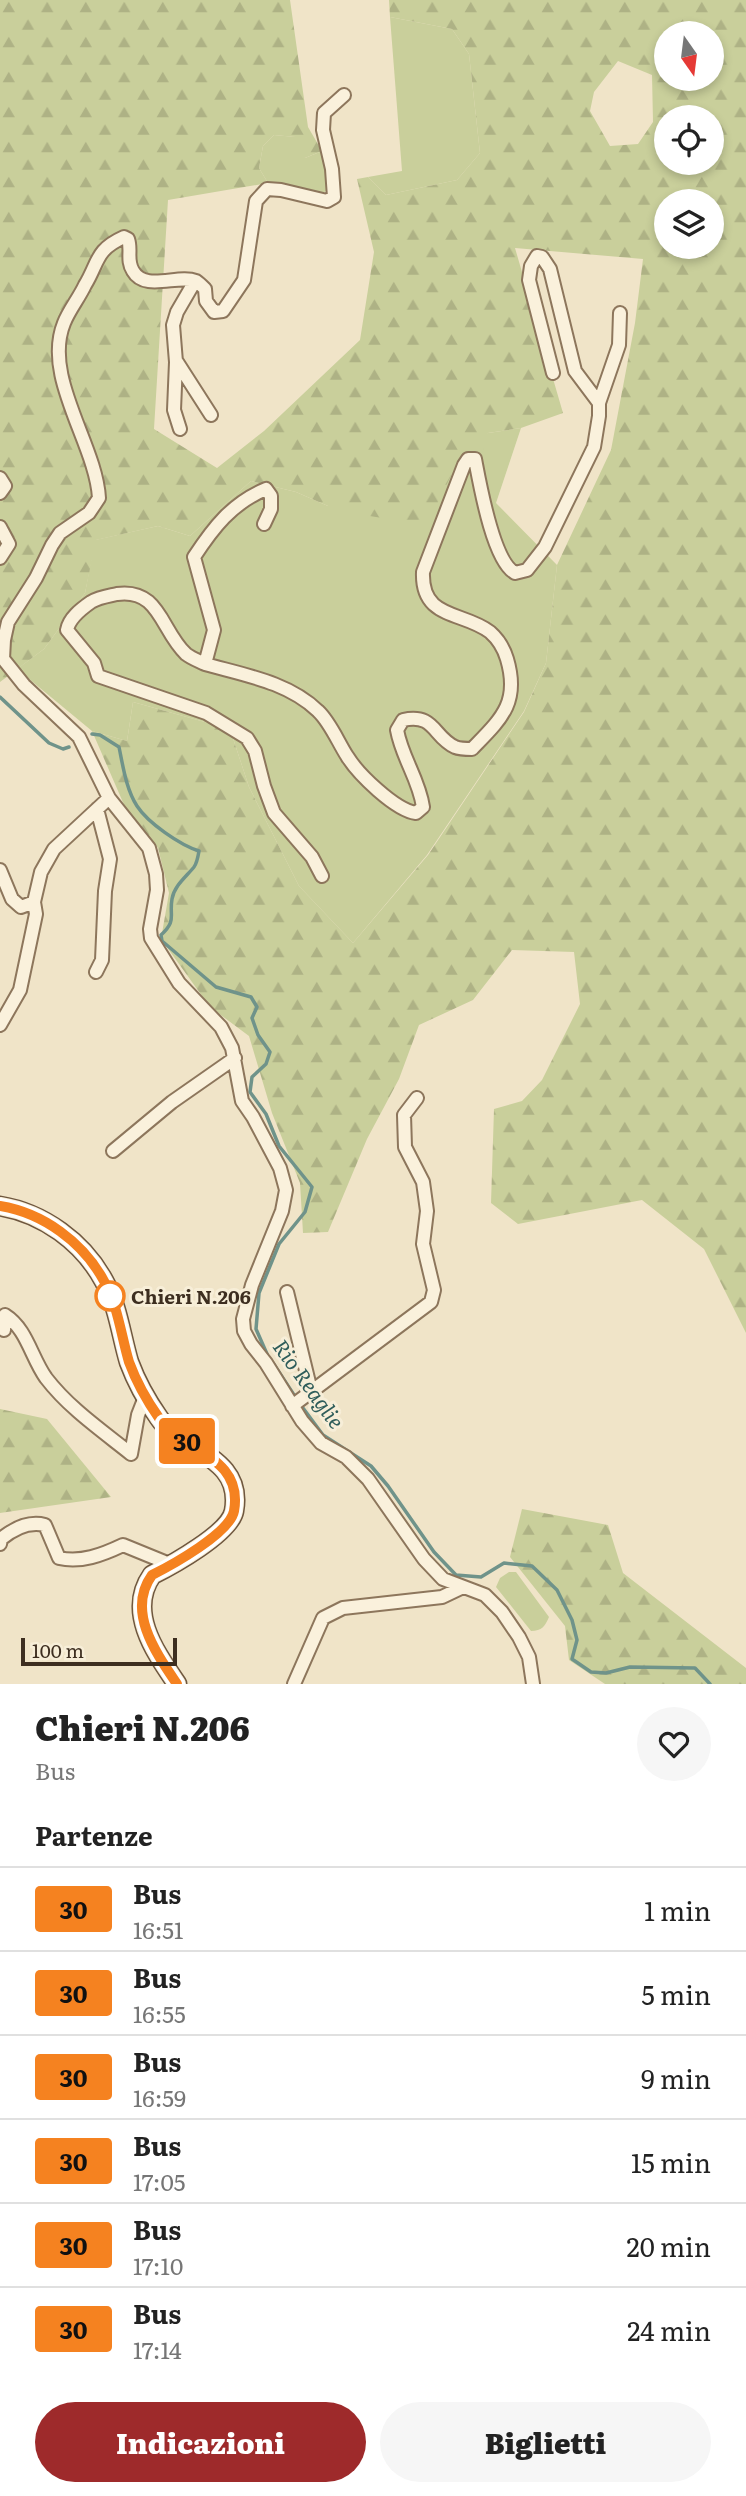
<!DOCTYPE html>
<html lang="it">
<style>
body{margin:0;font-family:Literata,serif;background:#f6f6f6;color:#222;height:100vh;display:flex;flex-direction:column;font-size:26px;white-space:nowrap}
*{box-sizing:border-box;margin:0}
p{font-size:23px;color:#767676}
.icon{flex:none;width:38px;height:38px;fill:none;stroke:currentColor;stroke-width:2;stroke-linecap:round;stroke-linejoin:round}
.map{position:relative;height:1684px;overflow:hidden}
.panel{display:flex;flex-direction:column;background:#fff;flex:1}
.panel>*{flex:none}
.badge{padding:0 14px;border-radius:5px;font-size:24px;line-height:46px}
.needle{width:46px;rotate:166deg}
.fabs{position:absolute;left:654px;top:21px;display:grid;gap:14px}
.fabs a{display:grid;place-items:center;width:70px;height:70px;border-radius:50%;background:#fff;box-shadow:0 4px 10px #0003;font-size:35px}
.scale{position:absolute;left:21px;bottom:18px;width:156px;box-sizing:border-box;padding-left:7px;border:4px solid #3d2e20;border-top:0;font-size:19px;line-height:24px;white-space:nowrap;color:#3d2e20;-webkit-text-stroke:5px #f7eed8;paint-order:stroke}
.map>.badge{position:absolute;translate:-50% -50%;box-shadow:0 0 0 4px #fff}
h2{padding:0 35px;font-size:26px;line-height:63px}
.round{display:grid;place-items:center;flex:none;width:74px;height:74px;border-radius:37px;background:#f6f6f6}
.head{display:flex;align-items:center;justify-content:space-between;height:119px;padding:0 35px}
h1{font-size:33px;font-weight:800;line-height:52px}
.primary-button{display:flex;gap:14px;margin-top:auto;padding:14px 35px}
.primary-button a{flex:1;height:80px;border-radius:42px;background:#9e2a2b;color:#fff;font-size:28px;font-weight:800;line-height:80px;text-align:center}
.primary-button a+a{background:#f6f6f6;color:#222}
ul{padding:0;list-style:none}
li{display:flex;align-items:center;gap:21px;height:84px;padding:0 35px;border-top:2px solid #e0e0e0}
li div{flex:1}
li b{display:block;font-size:26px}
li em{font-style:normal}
li .badge{min-width:77px;font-weight:700;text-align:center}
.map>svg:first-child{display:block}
</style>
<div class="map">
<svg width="746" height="1684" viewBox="0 0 746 1684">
<defs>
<pattern id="forest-firs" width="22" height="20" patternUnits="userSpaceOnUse" patternTransform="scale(1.75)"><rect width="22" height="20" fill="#c9cf9b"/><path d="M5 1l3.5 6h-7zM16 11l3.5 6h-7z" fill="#aeb285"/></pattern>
</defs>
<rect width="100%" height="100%" fill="#f0e4c8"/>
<path fill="#c9cf9b" d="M390,17L452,29L469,54L480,153L457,180L386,195L368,177L402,171Z
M274,135L296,137L305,158L322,151L330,189L319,195L268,183L259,168L263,146Z
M521,428L496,503L557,565L546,663L524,711L427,855L353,943L299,886L249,787L230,729L133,702L127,741L92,731L17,669L44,649L85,593L95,540L158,526L190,536L251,481L296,492L328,506L461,454L488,433Z
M509,1572H516L549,1617C545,1626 542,1631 531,1631L496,1587L500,1578Z"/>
<path fill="url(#forest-firs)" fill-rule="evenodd" d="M0,0H290L308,127L322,151L305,158L298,157L293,146L295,137L274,135L263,146L259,168L268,183L168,200L154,429L217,468L264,431L360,340L374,252L357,179L368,177L386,195L457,180L480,153L469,54L452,29L390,17L389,0H746V1333L704,1249L642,1200L518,1224L491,1203L494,1109L522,1101L542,1080L580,1004L574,952L512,950L473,1000L419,1025L399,1079L367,1139L328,1232L303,1233L300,1183L272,1113L249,1036L210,1007L161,939L169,893L158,848L125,807L92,731L127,741L133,702L230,729L249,787L299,886L353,943L428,855L524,712L546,663L557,565L611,450L635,323L643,259L515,248L563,413L521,428L488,433L482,454L461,455L429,521L395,520L357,514L328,506L296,492L251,481L190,536L158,526L96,540L85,593L44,649L0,682ZM667,33H712V79H667ZM618,61L652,75L653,122L638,144L610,146L590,111L594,92ZM667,117H712V163H667ZM667,201H712V247H667Z
M0,1409L47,1419L111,1497L0,1513Z
M522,1509L608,1525L623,1573L746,1668V1684H605L569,1660L565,1626L510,1557Z"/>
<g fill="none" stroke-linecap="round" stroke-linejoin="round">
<path stroke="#6f938a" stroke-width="3.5" d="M0,697L49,743L63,749L69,747
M92,734L100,735L119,747C123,766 126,789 137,806C148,823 180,845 199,851C198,857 197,863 194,867C186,877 174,886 172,899C169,917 177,920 161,935L162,941L216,987L251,997L257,1007L252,1018L258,1035L270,1052L266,1064L252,1077L250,1092L266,1114L279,1146L312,1187L305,1212L279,1244L259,1293L256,1329L267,1354
M273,1363L296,1398
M300,1404L323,1435L371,1466L388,1486L434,1552L456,1575L481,1577L504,1563L532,1566L557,1590L572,1620L577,1640L572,1659L591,1672L606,1673L630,1667L695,1668L710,1684"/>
<g stroke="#8d765c" stroke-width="16">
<path id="street" d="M177,362L211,415
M599,403L619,345L620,313
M180,429L174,410L176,362L173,325L177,312L195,281
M0,478L5,486L0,493
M264,524L271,509V496L266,489C232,503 213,528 194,557L214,630L205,664C199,661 191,658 186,654C161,631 160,588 117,594C108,596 99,597 91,602C81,609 69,618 67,630L94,663L98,676L206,713L247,738L255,751L264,786L274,813L312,857L322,876
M0,527L9,544L0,558
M0,655L24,685L79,737L109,798L149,848L156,874L157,890L150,929L151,938L179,983L221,1027L232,1048L242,1101L253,1117L280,1168L286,1190L282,1211L252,1285L243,1319L244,1331L251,1344L266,1363L302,1421L321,1443L346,1457L368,1479L424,1559L443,1579L485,1595L502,1612L519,1637L529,1657L533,1684
M3,659L4,640L8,622L36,578L52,545L60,533L89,513L99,498C96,444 42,377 64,323C69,310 79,298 85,285C99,262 95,250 124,237L128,239C132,250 126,260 133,271C145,292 178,274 196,281C199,283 202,286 205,289L206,301L214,312L223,311L244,280L256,201L267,189L281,190L327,201L334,197L332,169L323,130L324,113L344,95
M205,664C244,675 288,682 318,711C330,722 338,742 347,756C358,774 395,810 416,813L423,807C419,779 402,758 397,730L403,720C435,713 433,737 455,747C460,749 468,749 472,749C501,719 520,703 507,659C504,649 498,639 490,632C463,611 421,620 423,572L464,465L468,459H475C480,485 493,561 515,573L527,570L545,547L594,447L599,416V403L575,371L550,269L542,257L537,256L531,266L529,280L553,373
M0,870L12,899L21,907L34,902L41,872L54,849L109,798
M96,972L102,960L105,891L110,859L97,809
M0,1025L20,990L36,914L34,902
M113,1151L172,1102L235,1058
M287,1292L311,1391
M4,1330L5,1315C27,1329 31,1357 46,1378C69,1408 101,1430 131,1454L138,1415L145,1397
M292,1406L431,1302L434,1290L423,1244L427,1211L423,1182L405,1147L404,1115L417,1098
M0,1544L1,1539C13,1529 29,1521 45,1525L59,1558C81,1563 102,1555 123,1545L172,1565
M294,1684L323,1618L343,1608L442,1597L463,1587"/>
</g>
<g stroke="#6f573f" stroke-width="21">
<path id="secondary" d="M0,1206C43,1213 83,1242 104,1281C118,1306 121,1335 129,1362C136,1381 147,1401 159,1418C181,1451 244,1456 234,1511C230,1533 172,1565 152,1575C126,1612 156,1653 177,1684"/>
</g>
<use href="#street" stroke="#faf1dc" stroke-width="12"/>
<use href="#secondary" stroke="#faf1dc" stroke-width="18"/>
</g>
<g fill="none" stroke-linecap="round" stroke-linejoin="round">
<g stroke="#fff" stroke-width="16">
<path id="line" d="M0,1206C43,1213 83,1242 104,1281C118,1306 121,1335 129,1362C136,1381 147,1401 159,1418C181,1450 244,1456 234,1511C230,1533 172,1565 152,1575C126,1611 156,1653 177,1684"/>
</g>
<use href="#line" stroke="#f58220" stroke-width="10"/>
</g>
<circle fill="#fff" stroke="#f58220" stroke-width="3.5" cx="110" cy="1296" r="14"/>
<g text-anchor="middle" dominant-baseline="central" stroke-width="6" stroke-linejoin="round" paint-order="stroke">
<g font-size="19" font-weight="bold" fill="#3d2e20" stroke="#f7eed8" text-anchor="start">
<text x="131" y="1296">Chieri N.206</text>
</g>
<g font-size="21" font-style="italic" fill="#2f5d5a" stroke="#f7eed8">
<text transform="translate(310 1383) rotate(54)">Rio Reaglie</text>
</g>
</g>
</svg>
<div class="fabs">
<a><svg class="needle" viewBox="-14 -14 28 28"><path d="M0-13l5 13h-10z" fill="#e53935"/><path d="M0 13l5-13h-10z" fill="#767676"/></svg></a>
<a><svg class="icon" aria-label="locate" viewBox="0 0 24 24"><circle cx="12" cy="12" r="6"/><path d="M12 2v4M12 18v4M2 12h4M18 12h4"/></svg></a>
<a><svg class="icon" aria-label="layers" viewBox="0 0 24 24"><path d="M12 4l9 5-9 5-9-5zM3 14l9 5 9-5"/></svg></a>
</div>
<div class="scale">100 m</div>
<b class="badge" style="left:187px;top:1441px;background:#f58220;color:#111">30</b>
</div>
<section class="panel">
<div class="head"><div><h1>Chieri N.206</h1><p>Bus</p></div><a class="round"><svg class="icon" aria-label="heart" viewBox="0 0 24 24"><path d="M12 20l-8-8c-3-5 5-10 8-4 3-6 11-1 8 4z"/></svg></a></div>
<h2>Partenze</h2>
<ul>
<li><span class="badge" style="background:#f58220;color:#111">30</span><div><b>Bus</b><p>16:51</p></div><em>1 min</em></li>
<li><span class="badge" style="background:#f58220;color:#111">30</span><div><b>Bus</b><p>16:55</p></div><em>5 min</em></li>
<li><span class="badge" style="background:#f58220;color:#111">30</span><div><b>Bus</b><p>16:59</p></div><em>9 min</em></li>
<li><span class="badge" style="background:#f58220;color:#111">30</span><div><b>Bus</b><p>17:05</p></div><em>15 min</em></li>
<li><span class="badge" style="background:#f58220;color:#111">30</span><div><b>Bus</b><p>17:10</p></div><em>20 min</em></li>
<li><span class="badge" style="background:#f58220;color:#111">30</span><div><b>Bus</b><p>17:14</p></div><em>24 min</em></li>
</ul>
<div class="primary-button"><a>Indicazioni</a><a>Biglietti</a></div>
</section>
